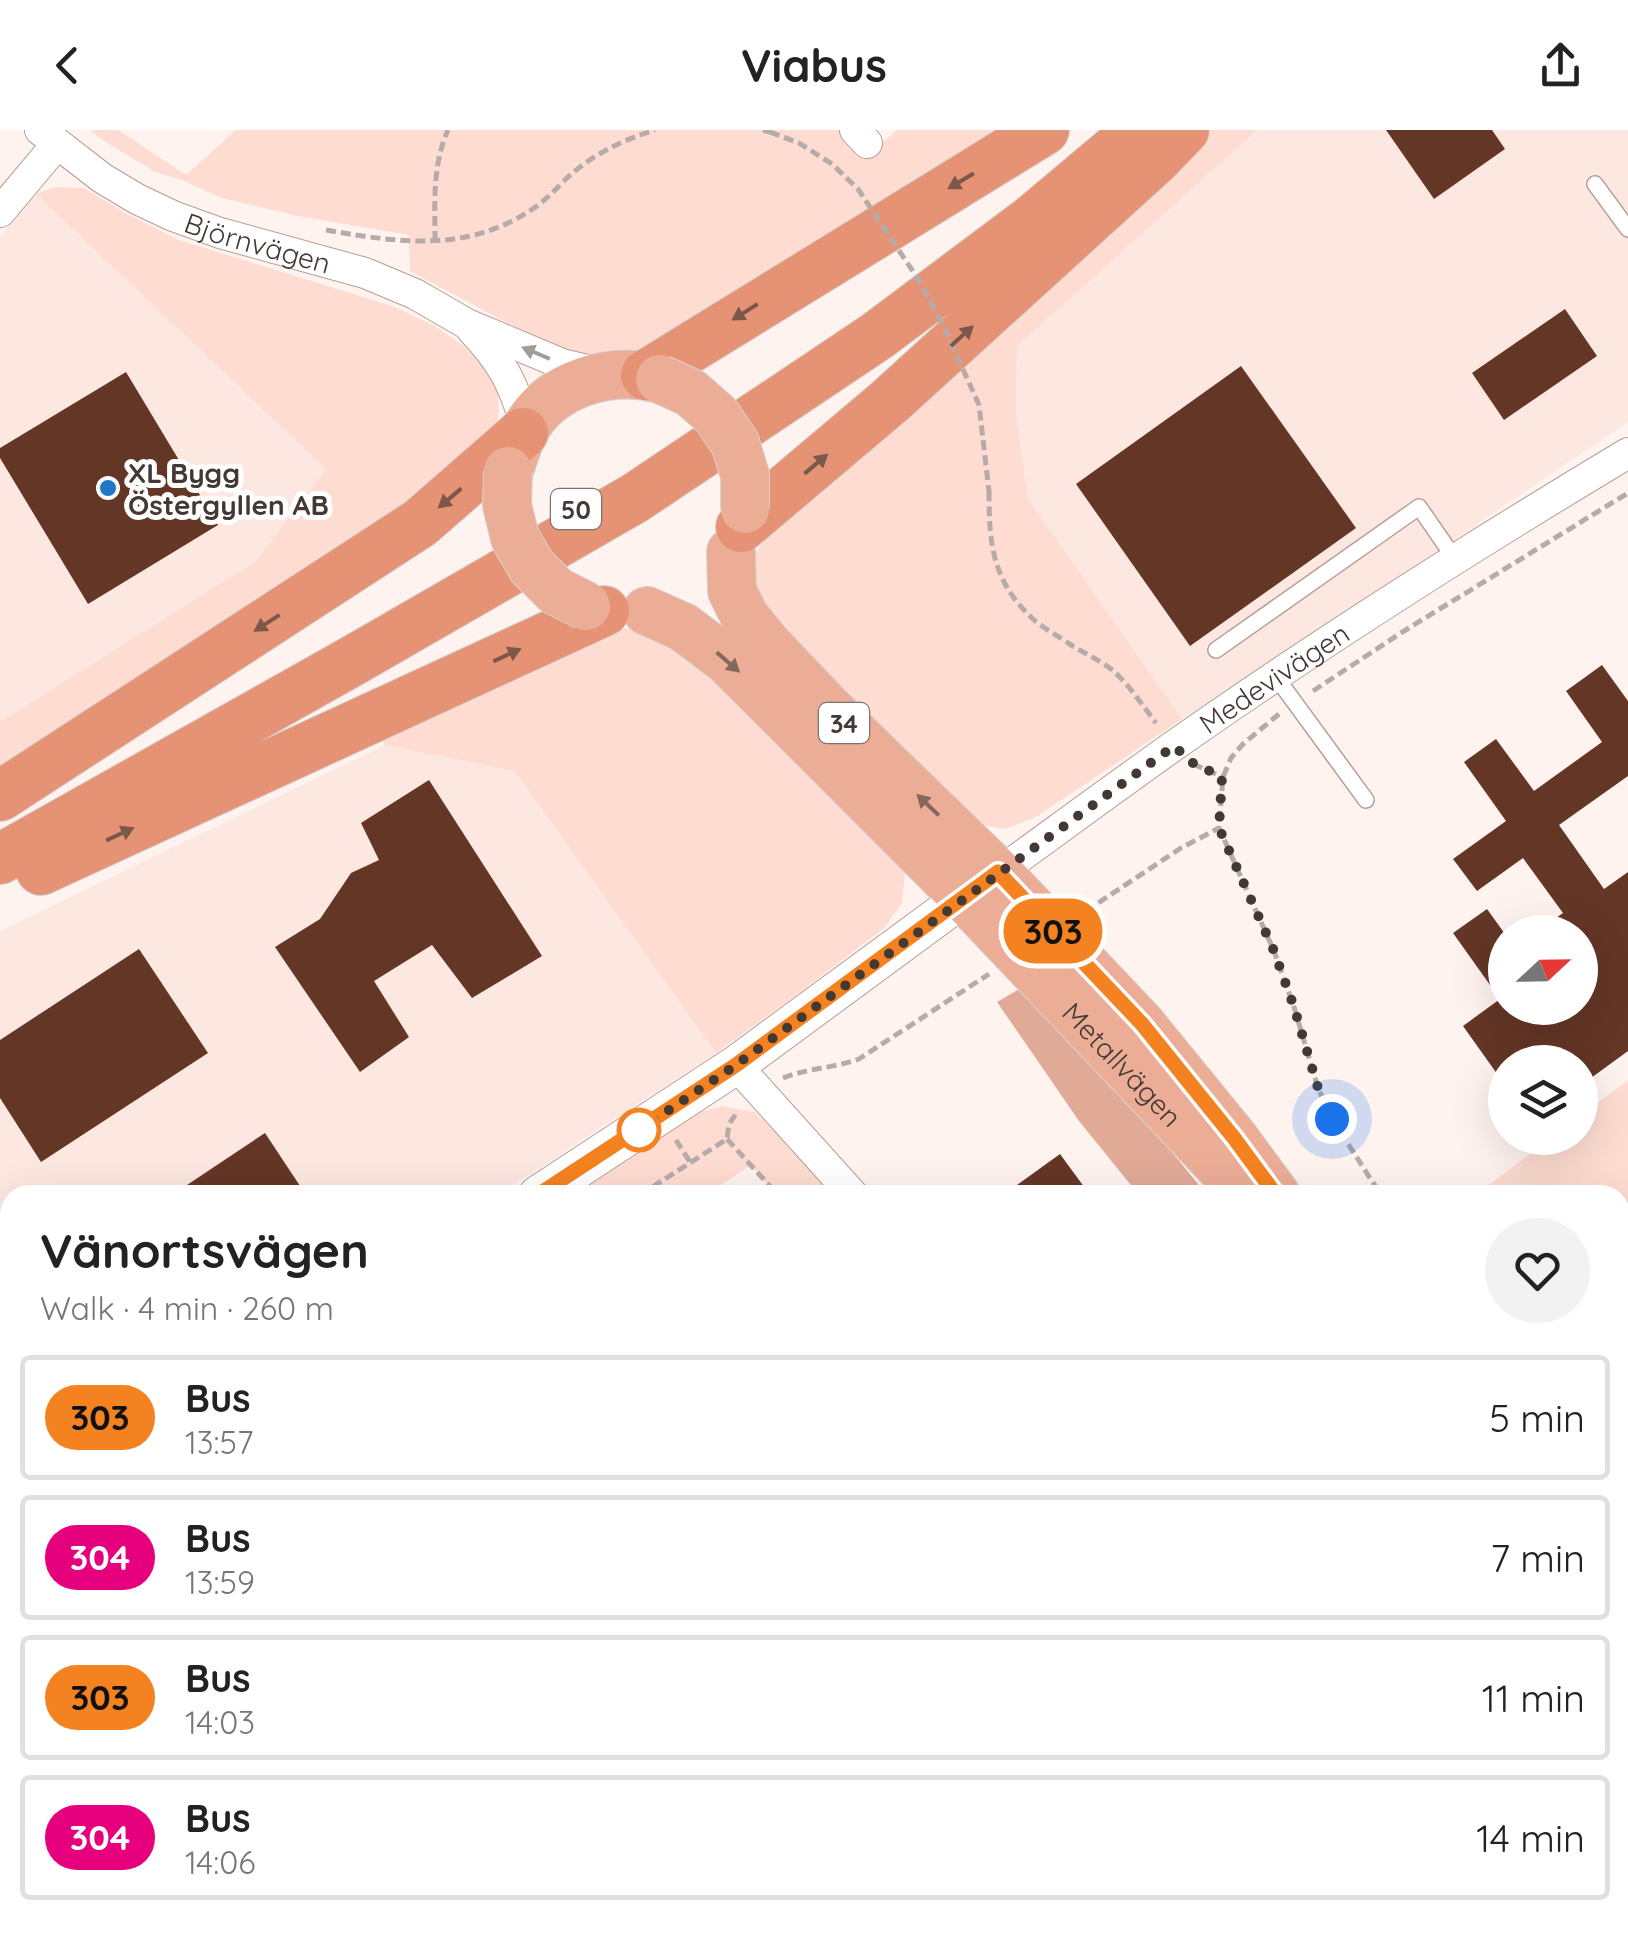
<!DOCTYPE html>
<meta charset="utf-8">
<style>
body{margin:0;font-family:Quicksand,sans-serif;background:#f2f2f2;color:#222;height:100vh;display:flex;flex-direction:column;font-size:38px;white-space:nowrap}
*{box-sizing:border-box;margin:0}
p{font-size:32px;color:#767676}
.icon{flex:none;width:55px;height:55px;fill:none;stroke:currentColor;stroke-width:2;stroke-linecap:round;stroke-linejoin:round}
.map{position:relative;flex:1;overflow:hidden}
.sheet{position:absolute;left:0px;top:1055px;width:1630px;height:752px;display:flex;flex-direction:column;background:#fff;border-radius:30px 30px 0 0;box-shadow:0 10px 40px #0002}
.sheet>*{flex:none}
.badge{padding:0 20px;border-radius:32px;font-size:35px;line-height:65px}
.needle{width:65px;rotate:68deg}
.tools{position:absolute;left:1488px;top:785px;display:grid;gap:20px}
.tools a{display:grid;place-items:center;width:110px;height:110px;border-radius:50%;background:#fff;box-shadow:0 10px 40px #0002;font-size:50px}
.you{position:absolute;width:50px;height:50px;margin:-25px;border:8px solid #fff;border-radius:50%;background:#1a73e8;box-shadow:0 0 0 15px #1a73e833}
.map>.badge{position:absolute;translate:-50% -50%;box-shadow:0 0 0 5px #fff}
.round{display:grid;place-items:center;flex:none;width:105px;height:105px;border-radius:52px;background:#f2f2f2}
.head{display:flex;align-items:center;justify-content:space-between;height:170px;padding:0 40px}
h1{font-size:48px;font-weight:800;line-height:75px}
ul{padding:0;list-style:none}
li{display:flex;align-items:center;gap:30px;height:125px;margin:0 20px 15px;padding:0 20px;border:5px solid #e0e0e0;border-radius:10px}
li div{flex:1}
li b{display:block;font-size:38px}
li em{font-style:normal}
li .badge{min-width:110px;font-weight:700;text-align:center}
header{display:flex;justify-content:space-between;align-items:center;height:130px;padding:0 40px;background:#fff;font-size:45px;font-weight:800}
.map>svg:first-child{display:block}
</style>
<header><svg class="icon" aria-label="back" viewBox="0 0 24 24"><path d="M15 5l-7 7 7 7"/></svg>Viabus<svg class="icon" aria-label="share" viewBox="0 0 24 24"><path d="M12 15V3M7 8l5-5 5 5M5 13v7h14v-7"/></svg></header>
<div class="map">
<svg width="1628" height="1806" viewBox="0 0 1628 1806">
<rect width="100%" height="100%" fill="#fff3f0"/>
<path fill="#fde8e1" d="M1257,0H1628V292L1461,405L1182,589L1028,369L1016,284L1017,216Z
M36,64L326,339L255,432L0,592V107Z
M385,615L513,641L716,923L498,1065H10V1409L0,1421V801Z"/>
<path fill="#fedcd1" d="M90,0H118L186,45L236,0H838L868,25L897,0H1009L642,220L612,227L581,228L553,217L410,141L409,105L298,86L222,68L182,50L155,42L101,9Z
M1207,0H1257L1017,216L1016,284L1028,369L1182,589L1036,687L1005,699L971,693L770,500L750,454L755,426L768,400Z
M56,57L84,58L127,84L179,110L395,177L435,196L463,216L485,237L498,263L499,282L495,304L481,323L0,649V592L255,432L326,339L36,64Z
M618,497L650,502L680,515L898,721L905,742L902,773L884,798L795,866L716,923L514,641L385,615L376,601Z
M1628,950V1277L1620,1267V1065H1475L1552,1008H1580V986Z
M722,976L754,982L850,1065H776L751,1035L706,1065H569L697,983Z
M686,1798H774L787,1806H700Z"/>
<path fill="#e1aa97" d="M1028,854L1087,918L1207,1065H1139L1079,991L997,872Z
M1620,1594L1628,1605V1746L1620,1738Z"/>
<path fill="#643626" d="M1386,0H1492L1505,19L1434,69Z
M1565,179L1597,226L1504,290L1472,243Z
M1241,236L1356,398L1190,516L1076,354Z
M126,242L218,395L88,474L0,328V318Z
M1602,535L1628,571V646L1559,695L1604,759L1628,742V921L1580,956V932H1505V955L1463,896L1500,869L1453,803L1487,779L1505,804V878H1580V802H1536L1563,783L1523,728L1477,761L1453,729L1506,691L1464,632L1496,609L1534,661L1602,612L1566,561Z
M429,650L542,826L472,868L432,815L374,851L409,907L360,942L275,817L320,789L351,743L379,730L361,693Z
M139,819L208,923L41,1032L0,968V910Z
M265,1003L306,1065H172Z
M1060,1024L1090,1065H1003Z"/>
<g fill="none" stroke-linecap="round" stroke-linejoin="round">
<g stroke="#b69d94" stroke-width="18">
<path id="service" d="M1595,54L1628,99
M1216,520L1419,377L1455,429
M1276,547L1366,670"/>
</g>
<g stroke="#b69d94" stroke-width="32">
<g id="minor">
<path id="s1" d="M40,0L102,48L137,69L173,86L220,103L365,143L415,164L467,194L562,234L604,244"/>
<path d="M855,0L867,13"/>
<path d="M0,82L57,14"/>
<path d="M472,200C502,231 515,256 526,298"/>
<path id="s2" d="M998,743C1056,701 1113,659 1172,617C1320,513 1473,416 1628,323"/>
<path d="M736,935L853,1065"/>
<path d="M0,1562L10,1568"/>
<path d="M1620,1779L1628,1790"/>
<path d="M347,1798L360,1806"/>
<path d="M985,1798L998,1806"/>
<path d="M51,1806L57,1798"/>
<path d="M911,1806L916,1798"/>
<path d="M1202,1806L1207,1798"/>
<path d="M1494,1806L1499,1798"/>
</g>
</g>
<g stroke="#b69d94" stroke-width="40">
<path id="tertiary" d="M538,1065L736,935L986,751
M0,1479L10,1467"/>
</g>
<g stroke="#d5d3d2" stroke-width="50">
<g id="primary">
<path d="M510,338C514,326 518,312 524,301C550,253 610,236 660,249"/>
<path d="M731,422L732,461L745,487L767,514L830,580L998,743L1141,894L1234,1008L1276,1065"/>
<path id="s3" d="M647,481L683,497L727,530L964,767L1227,1044"/>
<path d="M1620,1527L1628,1538"/>
</g>
</g>
<g stroke="#d5d3d2" stroke-width="52">
<path id="trunk" d="M646,245L1044,0
M741,397L890,271L1157,28L1184,0
M0,666L420,393L523,303
M0,729L354,530L635,368L877,206L1032,90L1139,0
M41,740L604,481"/>
</g>
<path stroke="#b6aba8" stroke-width="5" stroke-dasharray="10 5" stroke-linecap="butt" d="M763,0L770,2
M326,100C400,113 468,123 534,78C547,69 557,58 568,47C593,24 623,10 655,0
M435,111C435,73 432,36 448,0
M989,361C989,408 991,447 1027,483C1038,496 1057,505 1071,515C1084,523 1099,530 1111,539C1129,554 1142,575 1156,593
M1313,561L1404,501L1628,363
M1279,584L1243,614L1231,628L1223,647L1219,698L1274,821L1294,877L1318,958L1332,989L1381,1065
M1193,634L1223,647
M1086,781L1181,718L1219,698
M783,948C808,938 834,938 859,929L989,844
M727,1009L778,1065
M676,1010L690,1032
M640,1065L727,1009L729,994L738,981
M1620,1416L1628,1428
M725,1798L738,1806
M1584,1798L1589,1806"/>
<use href="#service" stroke="#fff" stroke-width="15"/>
<use href="#minor" stroke="#fff" stroke-width="30"/>
<use href="#tertiary" stroke="#fff" stroke-width="38"/>
<use href="#primary" stroke="#ecad97" stroke-width="48"/>
<use href="#trunk" stroke="#e69274" stroke-width="50"/>
<g stroke="#d5d3d2" stroke-width="50" stroke-linecap="butt">
<path id="primary-bridge" d="M660,249L691,263L716,285L735,313L745,345V379
M508,341L507,375L515,408L532,437L556,461L586,476"/>
</g>
<path stroke="#b6aba8" stroke-width="5" stroke-dasharray="10 5" stroke-linecap="butt" d="M770,2L799,13L832,34L858,59L918,149L945,199L979,275L989,361"/>
<use href="#primary-bridge" stroke="#ecad97" stroke-width="48"/>
</g>
<defs><path id="oneway-solid" d="M-6-.8H1V-3.2L6.5 0L1 3.2V.8H-6Z" transform="scale(2.5)"/></defs>
<g fill="#7b584a">
<use href="#oneway-solid" transform="translate(961 51) rotate(149)"/>
<use href="#oneway-solid" transform="translate(745 182) rotate(148)"/>
<use href="#oneway-solid" transform="translate(962 206) rotate(-42)"/>
<use href="#oneway-solid" transform="translate(816 334) rotate(-40)"/>
<use href="#oneway-solid" transform="translate(450 368) rotate(140)"/>
<use href="#oneway-solid" transform="translate(267 493) rotate(147)"/>
<use href="#oneway-solid" transform="translate(507 525) rotate(-25)"/>
<use href="#oneway-solid" transform="translate(120 704) rotate(-25)"/>
</g>
<use fill="#a09c9a" href="#oneway-solid" transform="translate(536 223) rotate(-157)"/>
<g fill="#86675c">
<use href="#oneway-solid" transform="translate(728 532) rotate(41)"/>
<use href="#oneway-solid" transform="translate(928 675) rotate(-136)"/>
</g>
<g fill="none" stroke-linecap="round" stroke-linejoin="round">
<g stroke="#fff" stroke-width="22">
<path id="line" d="M538,1065L736,935L998,742L1142,894L1234,1008L1276,1065"/>
</g>
<use href="#line" stroke="#f58220" stroke-width="15"/>
<path stroke="#423834" stroke-width="10" stroke-dasharray="0 18" d="M639,1000L736,935L1174,616L1193,633L1222,647L1219,698L1274,821L1294,877L1318,958L1332,989"/>
</g>
<circle fill="#1e78c5" stroke="#fff" stroke-width="4" cx="108" cy="358" r="10"/>
<circle fill="#fff" stroke="#f58220" stroke-width="5" cx="639" cy="1000" r="20"/>
<g text-anchor="middle" dominant-baseline="central" stroke-width="10" stroke-linejoin="round" paint-order="stroke">
<g fill="#fff" stroke="#7b7471" stroke-width="2.5">
<rect x="551" y="359" width="50" height="40" rx="8"/>
<rect x="819" y="573" width="50" height="40" rx="8"/>
</g>
<g font-size="25" font-weight="bold" fill="#423834">
<text x="576" y="379">50</text>
<text x="844" y="593">34</text>
</g>
<g font-size="28" fill="#423834" stroke="#fff">
<text stroke="none"><textPath href="#s1" startOffset="248">Björnvägen</textPath></text>
<text stroke="none"><textPath href="#s2" startOffset="338">Medevivägen</textPath></text>
<text stroke="none"><textPath href="#s3" startOffset="660">Metallvägen</textPath></text>
</g>
<g font-size="28" font-weight="bold" fill="#423834" stroke="#fff" text-anchor="start">
<text x="128" y="342">XL Bygg<tspan x="128" dy="32">Östergyllen AB</tspan></text>
</g>
</g>
</svg>
<div class="tools">
<a><svg class="needle" viewBox="-14 -14 28 28"><path d="M0-13l5 13h-10z" fill="#e53935"/><path d="M0 13l5-13h-10z" fill="#767676"/></svg></a>
<a><svg class="icon" aria-label="layers" viewBox="0 0 24 24"><path d="M12 4l9 5-9 5-9-5zM3 14l9 5 9-5"/></svg></a>
</div>
<div class="you" style="left:1332px;top:989px"></div>
<b class="badge" style="left:1053px;top:801px;background:#f58220;color:#111">303</b>
<section class="sheet">
<div class="head"><div><h1>Vänortsvägen</h1><p>Walk · 4 min · 260 m</p></div><a class="round"><svg class="icon" aria-label="heart" viewBox="0 0 24 24"><path d="M12 20l-8-8c-3-5 5-10 8-4 3-6 11-1 8 4z"/></svg></a></div>
<ul>
<li><span class="badge" style="background:#f58220;color:#111">303</span><div><b>Bus</b><p>13:57</p></div><em>5 min</em></li>
<li><span class="badge" style="background:#e6007e;color:#fff">304</span><div><b>Bus</b><p>13:59</p></div><em>7 min</em></li>
<li><span class="badge" style="background:#f58220;color:#111">303</span><div><b>Bus</b><p>14:03</p></div><em>11 min</em></li>
<li><span class="badge" style="background:#e6007e;color:#fff">304</span><div><b>Bus</b><p>14:06</p></div><em>14 min</em></li>
</ul>
</section>
</div>
